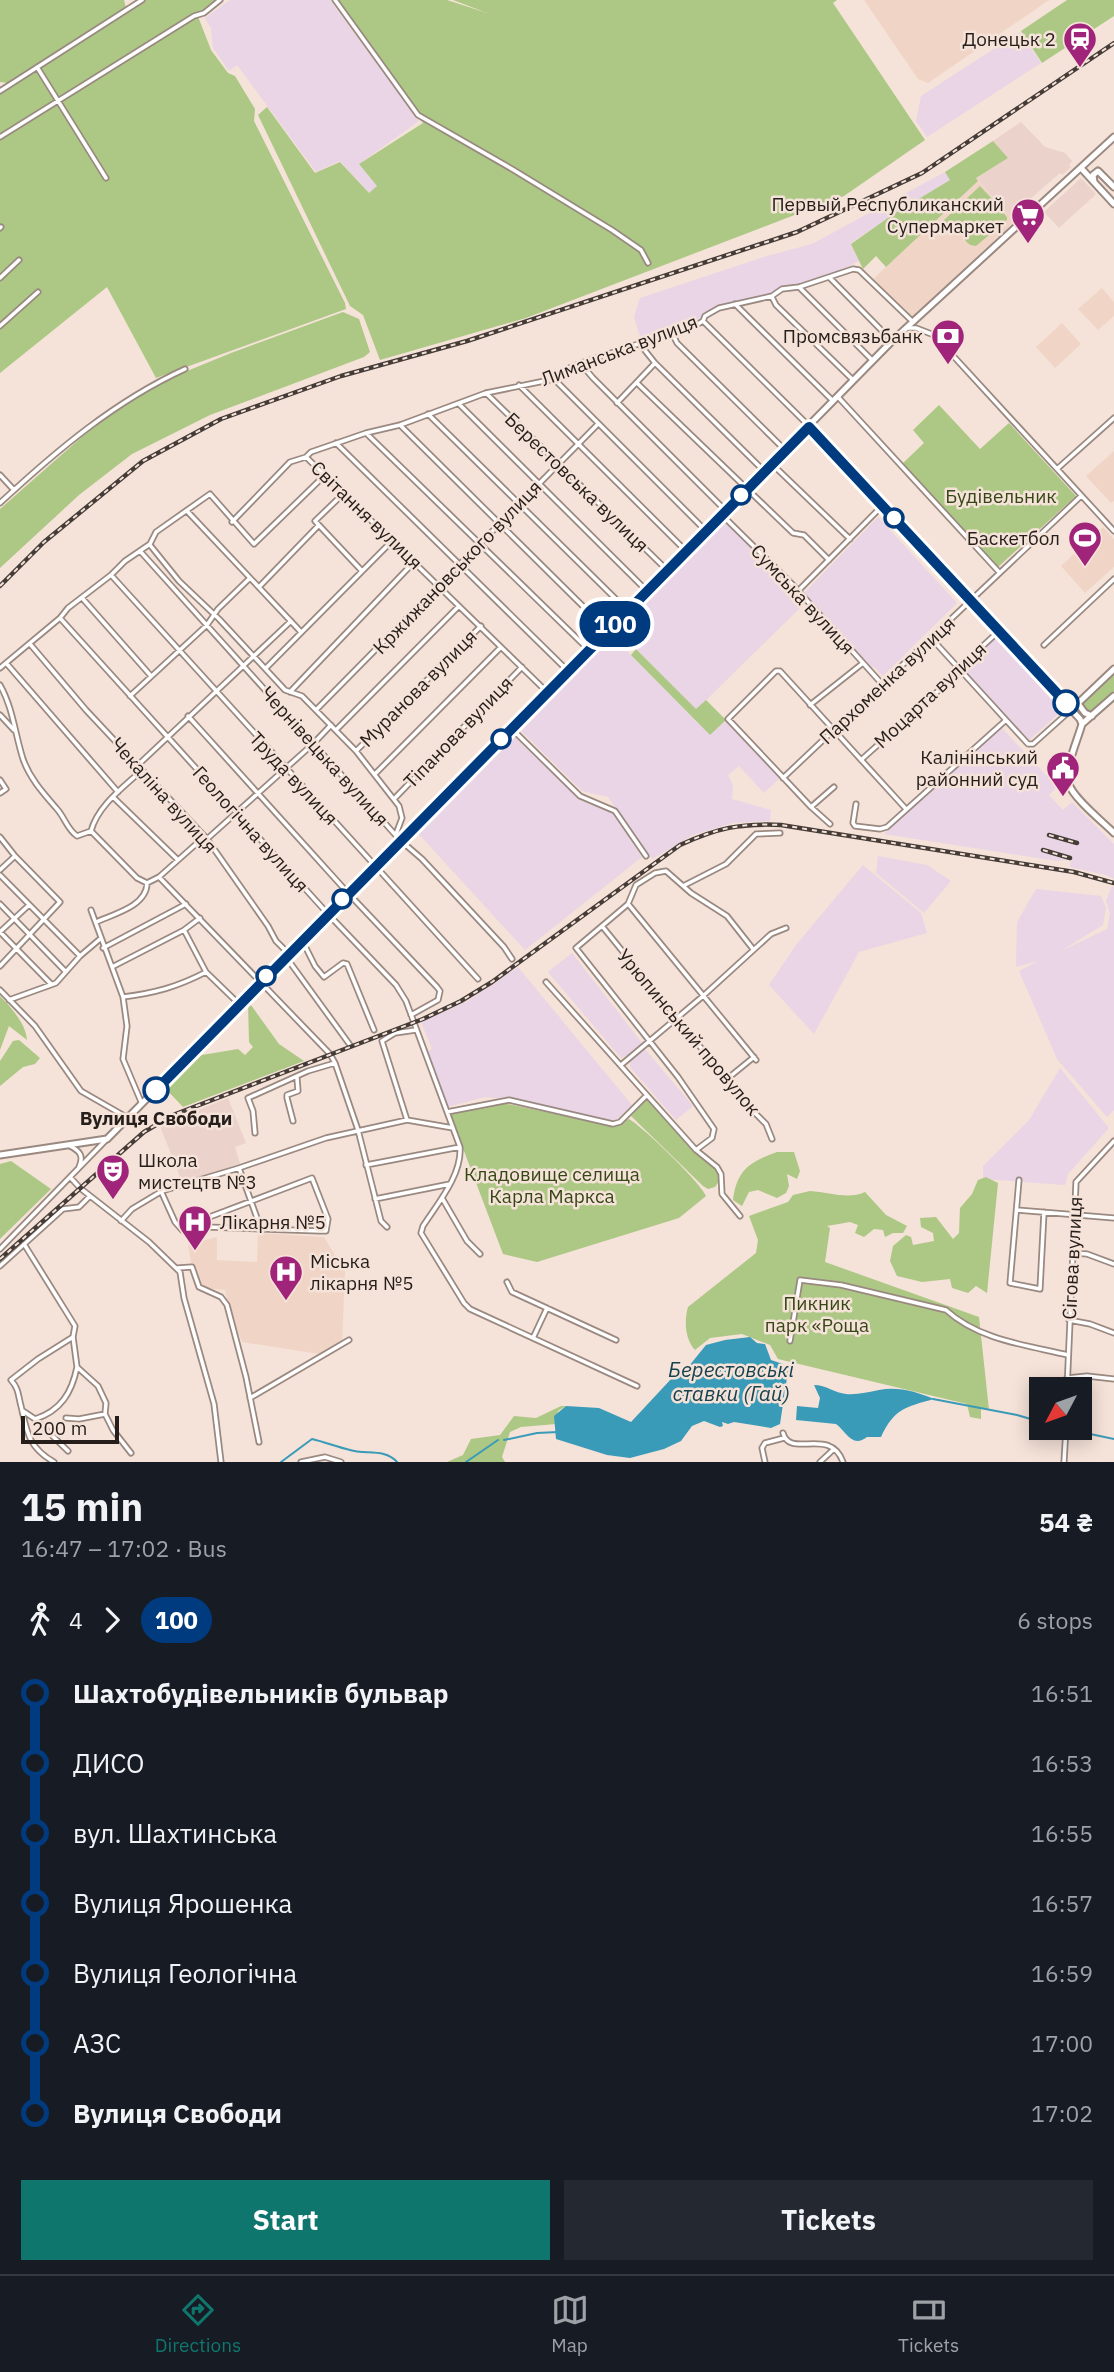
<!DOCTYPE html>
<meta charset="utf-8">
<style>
body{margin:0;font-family:"IBM Plex Sans",sans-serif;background:#242831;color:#f1f3f6;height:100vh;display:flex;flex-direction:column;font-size:26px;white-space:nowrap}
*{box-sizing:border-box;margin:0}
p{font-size:23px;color:#9ea1a6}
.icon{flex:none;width:38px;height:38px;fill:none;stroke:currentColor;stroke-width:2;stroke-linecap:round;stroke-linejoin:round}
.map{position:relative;height:1462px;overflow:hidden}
.details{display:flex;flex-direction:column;background:#171b24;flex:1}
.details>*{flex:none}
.badge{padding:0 14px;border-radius:23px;font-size:24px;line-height:46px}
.needle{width:46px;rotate:229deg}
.fabs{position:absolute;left:1029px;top:1377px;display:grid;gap:14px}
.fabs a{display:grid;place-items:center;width:63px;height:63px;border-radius:0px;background:#171b24;box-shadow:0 4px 18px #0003;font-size:35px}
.scale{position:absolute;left:21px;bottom:18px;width:98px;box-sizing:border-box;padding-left:7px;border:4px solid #251e1b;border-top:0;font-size:19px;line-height:24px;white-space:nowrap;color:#251e1b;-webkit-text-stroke:5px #f5e2d8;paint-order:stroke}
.map>.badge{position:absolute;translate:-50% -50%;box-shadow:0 0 0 4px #fff}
.legs{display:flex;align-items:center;gap:10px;height:77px;padding:0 21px;font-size:23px}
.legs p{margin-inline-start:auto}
.headline{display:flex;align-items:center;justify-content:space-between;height:119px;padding:0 21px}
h1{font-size:38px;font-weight:700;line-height:52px}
.primary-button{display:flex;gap:14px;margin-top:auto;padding:14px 21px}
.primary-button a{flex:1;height:80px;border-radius:0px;background:#0f766e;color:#fff;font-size:28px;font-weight:700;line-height:80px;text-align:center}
.primary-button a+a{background:#242831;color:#f1f3f6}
ul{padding:0 21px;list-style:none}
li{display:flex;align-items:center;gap:24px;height:70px;font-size:26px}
li i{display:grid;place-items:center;width:10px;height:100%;margin:0 9px;background:currentColor}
li i::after{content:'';width:18px;height:18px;margin:-9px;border:5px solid;border-radius:50%;background:#171b24}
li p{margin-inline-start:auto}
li:first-child i{background:linear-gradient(#0000 50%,currentColor 0)}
li:last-child i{background:linear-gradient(currentColor 50%,#0000 0)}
.dock{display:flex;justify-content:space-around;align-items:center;height:98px;border-top:2px solid #363941;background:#171b24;font-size:19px;color:#9ea1a6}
.dock a{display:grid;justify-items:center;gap:4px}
.dock .current{color:#0f766e}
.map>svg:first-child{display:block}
</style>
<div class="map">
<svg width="1114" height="1462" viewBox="0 0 1114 1462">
<rect width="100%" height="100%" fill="#f5e2d8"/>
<path fill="#ebd2ca" d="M1021,122L1045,147L1065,153L1072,161L1069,165L1071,167L1062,175L1060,173L1029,200L1028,204L1012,218L976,178L1008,158L993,141Z
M1081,178L1096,194L1059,228L1044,212Z
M228,1098L246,1143L235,1147L240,1164L182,1182L160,1126Z"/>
<path fill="#e9d5e5" d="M230,0H330L419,121L359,164L377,186L369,193L340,161L316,172L237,65L229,71L213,48L211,28L205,18Z
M1020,32L1041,63L927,137L916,121L921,96Z
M945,172L950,180L892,215L851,243L859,261L836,273L709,311L699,319L641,340L634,317L640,298L767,256L812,244Z
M878,517L957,603L883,676L874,667L871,668L803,594Z
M725,520L806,602L696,710L616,628Z
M997,635L1065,708L1028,741L962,668Z
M612,636L710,735L726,720L780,778L764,793L739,766L728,775L733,785L732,799L771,810L770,821L733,823L693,835L652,859L608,797L582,791L521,731Z
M1001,727L1057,787L1049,795L1063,810L1072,802L1114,844V879L1106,875L1070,867L1071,859L1058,861L1044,859L884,834L918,800Z
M514,737L582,801L613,813L642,857L525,950L415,830Z
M878,856L927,865L951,881L924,913L876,873Z
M863,865L921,913L927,933L859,952L814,1034L769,985L796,945Z
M1112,886L1114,887V1110L1107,1117L1057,1059L1019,971L1038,961L1016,967L1017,922L1036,889L1101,896L1106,908L1103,925L1061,951L1107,929L1110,913L1106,901Z
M572,953L642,1043L628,1055L621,1058L548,972Z
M518,967L632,1105L615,1121L515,1100L485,1097L447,1107L426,1052L432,1049L421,1022L468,1001Z
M644,1048L693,1106L676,1120L630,1067V1060Z
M1060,1068L1109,1128L1068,1174L1065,1185L983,1179V1166L1029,1120Z"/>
<path fill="#f0d5c7" d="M864,0H1049L928,83L918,79Z
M978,181L1015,221L911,318L873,279Z
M1102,288L1114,302V316L1098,330L1078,309Z
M1062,323L1081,344L1055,368L1036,347Z
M1114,451V501L1111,503L1086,476Z
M1103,527L1114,539V567L1085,593L1061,566Z
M258,1233L324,1237L345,1272L342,1342L319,1354L242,1342L231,1315L225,1290L195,1287L188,1245L217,1237V1260L257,1262Z"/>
<path fill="#acc884" d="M0,0H124L126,8L8,83L0,82Z
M146,0H216L197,14L211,50L228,73L235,76L255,109L254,121L345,303L346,309L156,378L107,287L0,373V92Z
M338,0H447L487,13L453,0H837L833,3L925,140L844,196L526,318L380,360L363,315L350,306L258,115L267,107L315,173L340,162L369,193L377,186L359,164L423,123Z
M1067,0H1114V16L1042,63L1021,31Z
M993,141L1008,158L976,178L978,181L886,267L876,256L863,269L851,244L892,215L950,180L945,172Z
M980,186L993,200L985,208L994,203L1007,217V220L976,246C965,245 963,238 964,228L956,235L943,221Z
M343,312L359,319L370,352L364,357L210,415L132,454L79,495L0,568V509L84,435L122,406L170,378L231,353Z
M939,405L980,449L1009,423L1076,496L997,568L902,464L924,443L913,430Z
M636,649L696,709L706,700L726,720L710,735L631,655Z
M1114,673V691L1091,712H1087L1082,702Z
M0,996C11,1007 26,1024 27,1040L9,1026L0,1050Z
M248,1001L279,1044L304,1061L183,1107L165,1088L196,1056L238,1049L245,1055L253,1047L249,1042Z
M19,1040L40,1058L35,1064L23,1067L0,1086V1061L13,1041Z
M646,1100H650L694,1151L715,1167L720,1180L715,1187L708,1189L703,1186L631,1116Z
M503,1103L613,1126L629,1119C642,1126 702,1184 706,1196L679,1218L537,1262L503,1254L450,1114Z
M777,1152H794L800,1171L797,1179L787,1174L789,1186L786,1193L777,1198L758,1190L749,1192L742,1206L733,1200C737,1169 750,1162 777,1152Z
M11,1161L51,1189L0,1239V1164Z
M986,1177L998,1183L987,1293L976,1286L968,1293L952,1288L950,1279L922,1282L897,1276L890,1261L893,1246L906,1235L911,1237L913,1245L934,1241L933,1233L921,1227L920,1218L936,1217L953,1239L959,1233L960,1208L972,1194L978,1180Z
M810,1191C829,1192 848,1200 865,1192L886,1215L907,1226L903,1233H893L885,1237L883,1230L874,1229L864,1237L855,1233L858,1225L850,1222L827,1226L830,1228L825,1262L979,1317L989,1410L981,1408V1419L970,1417L967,1404L778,1359L770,1345L742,1334L710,1338L695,1350C685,1339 684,1321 688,1307L756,1253L758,1240L749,1216L788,1202L793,1195Z
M561,1406H566L558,1411L556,1424L521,1427L510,1432L502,1457L505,1462H447L463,1455L471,1439L500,1435L514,1416L536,1418Z"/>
<path fill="#3a9bb9" d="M750,1337L757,1343L765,1344L771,1360L783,1364L788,1371L780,1424L771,1428L734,1422L728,1424L722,1422L723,1426L720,1427L704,1421L692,1426L681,1441L664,1449L630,1458L607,1455L556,1439L554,1416L566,1406L599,1408L631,1422L672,1378L689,1366L706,1345L725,1340Z
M814,1385C826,1385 835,1393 846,1394C857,1395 868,1392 879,1390C897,1386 918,1392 934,1399C905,1407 894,1409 881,1437H867C852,1449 846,1431 836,1424L796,1420L797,1406L818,1408L820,1398Z"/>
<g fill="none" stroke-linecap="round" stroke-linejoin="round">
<path stroke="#3a9bb9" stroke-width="2" d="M933,1399L1017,1415L1041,1422
M1062,1428L1114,1439
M504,1440L537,1433L558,1432
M281,1462L312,1439C325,1442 337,1447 350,1450C365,1455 385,1448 397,1462
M466,1462L498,1440"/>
<g stroke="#9a8980" stroke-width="7">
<path id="minor" d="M335,0L418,115L512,169L612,230L641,250L648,263
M37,67L106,178
M0,91L142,0
M0,137L194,16L204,13L220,0
M0,228L1,227
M0,278L19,260
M830,278L892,341
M799,287L873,361
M772,297L776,305L853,380
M735,304L833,401
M703,321L808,425
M0,326L38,292
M906,328H916L934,335L1114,531
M674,330L673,335L677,343L784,449
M639,343L655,363L763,470
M584,362L587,371L593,378L726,511
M554,379L706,531
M637,383L793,533L804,535L829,560
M519,385L686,551
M486,393L667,570
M838,397L999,572
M617,403L655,363
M459,404L647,591
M428,414L628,611
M400,425L608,631
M367,434L589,650
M336,443L568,671
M306,457L547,692
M772,464L850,539
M1057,469L1114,418
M0,475L14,490
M344,493L315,521L362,571
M0,503C56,451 115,401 185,369
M187,511L301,632
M722,515L793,585L882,684
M232,522L290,462L306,457L311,452L366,433L400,425L486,393L554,379L569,368L584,362L647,341L683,325L698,324L703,321L705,316L719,308L772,296L782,289L799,287L853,269L859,270L913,322
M150,545L179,581L219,619L285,690L302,696L356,751L399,806L402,818L396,834
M140,551L400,840L422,859L504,947L512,959
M111,575L478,979
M259,587L318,526
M798,591L882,506
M83,599L151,676
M60,618L328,914L396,985L406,1001L460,1147C462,1175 438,1203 423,1226L421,1233L464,1303L470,1309L637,1386
M932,639L1028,744H1033L1072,709
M30,644L86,710L207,839L268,926L276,941L289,954
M1044,645L1114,579
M7,664L118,792
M0,668L60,618L68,608L111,575L125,561L150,544L156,532L210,494L254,544L325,475
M266,668L392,541
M0,685C13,708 15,734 23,759C30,779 44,794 57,809C65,818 67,829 77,836L91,831C98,805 124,787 142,770
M290,692L414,562
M130,696L207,625L218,609L250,578
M810,705L863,663
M316,710L598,424
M0,715L14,730
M188,716L348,893L437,987L440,991L438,1000L411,1015
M511,728L580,796L615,811L646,856
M336,730L459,606
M356,751L481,626
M861,760L957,674L961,666L999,631
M138,765L291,621
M375,774L501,647
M783,778L1081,496
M0,780L6,789L0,793
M834,787L811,807L728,719L776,671H780L906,809
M113,797L178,860
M395,798L522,667
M856,804L853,823L855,826L880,829L887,827L1006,720
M811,807L830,824
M91,831L137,878L147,883
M0,837L15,856L60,902L0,966
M207,839L314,743L331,725
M0,870L15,856
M0,875L80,956
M159,877L330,1054L335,1063L358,1130L381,1221L387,1227
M683,886L726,864L756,834L780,833
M0,904L65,971
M629,905L756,1060
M91,910L123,997L127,1026L123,1059L142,1104
M96,922C114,914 147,906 147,883L159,877L204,837
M602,926L749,1107L766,1124L772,1139
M184,930L206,972L239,1004
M0,932L51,984
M0,932L29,905
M302,940L315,966L324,977L343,963L347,964L374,1030
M103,948L186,904
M286,957L350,1045
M112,967L184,930L200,918
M546,982L696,1150L717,1167L721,1174L722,1194L740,1216
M0,990L35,1026L81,1091L128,1118
M123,997C155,993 177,987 206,972
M9,1000L56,983L80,956L100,939
M621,1065L703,996L771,934L786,928
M727,1079L754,1057
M447,1112L509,1100L613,1124L620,1122L647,1095
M407,1120L382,1041L395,1033L416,1030
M293,1121L287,1098V1095L298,1091L297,1078
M255,1133L253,1111L248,1098L308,1071L335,1063
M70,1146C80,1151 84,1156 79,1167
M696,1150L712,1138L714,1129L678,1077L576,948L628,904L636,885L655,873L666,871L691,893L727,916L753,949
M366,1165L460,1147
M239,1168L261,1229
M70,1177L80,1188L149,1242L180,1272L184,1298L214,1404L221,1462
M1019,1180L1010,1283L1040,1289L1044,1212
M161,1191L175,1222L182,1230L191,1224L312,1178L328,1219L326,1231H320L206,1227
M442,1198L467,1241L480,1254
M375,1199L450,1184
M1017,1210L1114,1218
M121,1221L132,1209L162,1191L239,1168L326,1138L407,1120L453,1128
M24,1244L75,1326L73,1337L77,1367L98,1386L106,1403L105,1414L113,1430L131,1453
M0,1249L106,1140
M1072,1253L1087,1254L1114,1264
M0,1266L63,1209L79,1207L90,1196
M177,1268L192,1267L199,1287L221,1297L227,1305L246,1377L259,1442
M507,1282L512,1292L616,1340
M1069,1320L1090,1324L1114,1333
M533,1338L547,1308
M790,1341L800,1280L841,1285L946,1310C979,1340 1026,1345 1068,1355
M1067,1378L1087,1376L1114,1379
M1067,1390L1076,1182L1114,1141
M250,1398L349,1340
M23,1411L35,1419C61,1411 72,1392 77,1367
M66,1418L79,1419L105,1414
M35,1419L68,1451
M783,1433C790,1459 830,1426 843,1462
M54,1462C28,1447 27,1432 21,1406C18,1395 19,1389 11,1380L38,1359L73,1337
M301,1462L325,1457L341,1462
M765,1462L762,1448L765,1443L784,1438
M820,1462L834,1449
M1064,1462L1066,1428"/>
</g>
<g stroke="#9a8980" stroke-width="9">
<path id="major" d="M1081,168L1114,204
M1094,182L1093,175L1098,171L1114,187
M809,427L1080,719L1082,724C1077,742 1065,766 1069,784C1073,798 1103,822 1114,833
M1079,702V705L1085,713L1092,716
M1072,709L1114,669
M1082,724L1114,696
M0,1155L107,1139L892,341L1114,137"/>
</g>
<use href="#minor" stroke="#fff" stroke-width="3.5"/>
<use href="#major" stroke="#fff" stroke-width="5"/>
<g stroke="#453c38" stroke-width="4.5">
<path id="rail" d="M0,586L44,542L143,461L221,419L341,376L467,341L797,232L922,173L1114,43
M1049,835L1077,843
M1043,850L1070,858
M0,1259L144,1132L173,1115L423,1019L461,1001L492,982L680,845C717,828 740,823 781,825L1074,872L1114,883"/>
</g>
<use href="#rail" stroke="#f5e2d8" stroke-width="2" stroke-dasharray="5" stroke-linecap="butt"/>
</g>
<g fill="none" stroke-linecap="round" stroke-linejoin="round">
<g stroke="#fff" stroke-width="16">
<path id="line-1" d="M156,1090L809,427L1066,703"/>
</g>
<use href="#line-1" stroke="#003b80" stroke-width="10"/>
</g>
<defs>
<g id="station-pin" transform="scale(1.75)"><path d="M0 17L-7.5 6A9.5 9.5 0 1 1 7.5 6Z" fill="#a02479" stroke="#f5e2d8"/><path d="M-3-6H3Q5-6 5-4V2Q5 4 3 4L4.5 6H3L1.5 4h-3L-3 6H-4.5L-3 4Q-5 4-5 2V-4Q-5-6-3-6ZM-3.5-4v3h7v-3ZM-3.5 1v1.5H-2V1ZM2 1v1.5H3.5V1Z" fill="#fff"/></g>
<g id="supermarket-pin" transform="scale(1.75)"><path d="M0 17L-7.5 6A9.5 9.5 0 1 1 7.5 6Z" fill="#a02479" stroke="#f5e2d8"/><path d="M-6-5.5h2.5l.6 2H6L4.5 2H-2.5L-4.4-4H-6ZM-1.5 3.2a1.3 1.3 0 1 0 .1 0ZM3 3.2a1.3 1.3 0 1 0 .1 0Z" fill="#fff"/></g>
<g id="bank-pin" transform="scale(1.75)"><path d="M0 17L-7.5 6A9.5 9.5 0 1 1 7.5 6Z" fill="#a02479" stroke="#f5e2d8"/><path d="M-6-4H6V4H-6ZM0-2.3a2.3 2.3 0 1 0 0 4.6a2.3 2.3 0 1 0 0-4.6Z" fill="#fff"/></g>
<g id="stadium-pin" transform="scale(1.75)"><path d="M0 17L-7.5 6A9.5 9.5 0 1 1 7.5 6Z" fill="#a02479" stroke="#f5e2d8"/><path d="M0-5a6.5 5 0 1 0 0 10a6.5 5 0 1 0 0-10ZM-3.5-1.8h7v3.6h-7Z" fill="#fff"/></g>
<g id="civic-pin" transform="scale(1.75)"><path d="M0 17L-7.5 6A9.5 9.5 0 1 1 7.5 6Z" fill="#a02479" stroke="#f5e2d8"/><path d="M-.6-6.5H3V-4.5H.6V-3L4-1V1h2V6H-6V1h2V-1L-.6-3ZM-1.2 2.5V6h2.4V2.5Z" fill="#fff"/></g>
<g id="theatre-pin" transform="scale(1.75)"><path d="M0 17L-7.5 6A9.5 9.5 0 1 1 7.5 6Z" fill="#a02479" stroke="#f5e2d8"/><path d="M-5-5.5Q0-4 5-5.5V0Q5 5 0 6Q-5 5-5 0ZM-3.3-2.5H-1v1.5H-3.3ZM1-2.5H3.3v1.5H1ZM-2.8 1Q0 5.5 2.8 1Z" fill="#fff"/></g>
<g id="hospital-pin" transform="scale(1.75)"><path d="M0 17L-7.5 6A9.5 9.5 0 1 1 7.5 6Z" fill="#a02479" stroke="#f5e2d8"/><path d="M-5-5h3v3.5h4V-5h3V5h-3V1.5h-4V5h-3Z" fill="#fff"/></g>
</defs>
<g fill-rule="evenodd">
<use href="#station-pin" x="1080" y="39"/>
<use href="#supermarket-pin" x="1028" y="215"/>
<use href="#bank-pin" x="948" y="336"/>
<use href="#stadium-pin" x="1085" y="538"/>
<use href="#civic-pin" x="1063" y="768"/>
<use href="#theatre-pin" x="113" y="1171"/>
<use href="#hospital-pin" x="195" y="1222"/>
<use href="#hospital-pin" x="286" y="1272"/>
</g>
<g fill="#fff" stroke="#003b80" stroke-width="3.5">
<circle cx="741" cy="495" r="9"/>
<circle cx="894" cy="518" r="9"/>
<circle cx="1066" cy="703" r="12"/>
<circle cx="501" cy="739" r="9"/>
<circle cx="342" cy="899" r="9"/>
<circle cx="266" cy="976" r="9"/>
<circle cx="156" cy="1090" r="12"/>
</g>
<g text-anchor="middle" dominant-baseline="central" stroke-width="5" stroke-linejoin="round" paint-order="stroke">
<g font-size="19" fill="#251e1b" stroke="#f5e2d8" text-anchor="end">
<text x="1056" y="39">Донецьк 2</text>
<text x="1004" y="204">Первый Республиканский<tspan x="1004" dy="22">Супермаркет</tspan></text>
<text x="923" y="336">Промсвязьбанк</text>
<text x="1060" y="538">Баскетбол</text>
<text x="1038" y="757">Калінінський<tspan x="1038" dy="22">районний суд</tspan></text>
<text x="138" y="1160" text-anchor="start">Школа<tspan x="138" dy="22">мистецтв №3</tspan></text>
<text x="220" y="1222" text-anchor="start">Лікарня №5</text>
<text x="310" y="1261" text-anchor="start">Міська<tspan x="310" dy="22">лікарня №5</tspan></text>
</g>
<g font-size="19" fill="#251e1b" stroke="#f5e2d8">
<text transform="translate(619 350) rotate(-21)">Лиманська вулиця</text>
<text transform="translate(577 482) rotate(44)">Берестовська вулиця</text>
<text transform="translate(367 515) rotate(44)">Світання вулиця</text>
<text transform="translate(457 567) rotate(-46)">Кржижановського вулиця</text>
<text transform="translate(803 599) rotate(47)">Сумська вулиця</text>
<text transform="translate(887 680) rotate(-43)">Пархоменка вулиця</text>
<text transform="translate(418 688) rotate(-45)">Муранова вулиця</text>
<text transform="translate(930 695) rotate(-43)">Моцарта вулиця</text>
<text transform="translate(458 732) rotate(-46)">Тіпанова вулиця</text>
<text transform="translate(325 756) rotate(48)">Чернівецька вулиця</text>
<text transform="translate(294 778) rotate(47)">Труда вулиця</text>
<text transform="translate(164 795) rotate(48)">Чекаліна вулиця</text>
<text transform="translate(251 829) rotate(48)">Геологічна вулиця</text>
<text transform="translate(689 1032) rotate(50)">Урюпинський провулок</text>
<text transform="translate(1072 1258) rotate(-87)">Сігова вулиця</text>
</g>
<g font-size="19" fill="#354714" stroke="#f5e2d8">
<text x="1001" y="496">Будівельник</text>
<text x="552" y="1174">Кладовище селища<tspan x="552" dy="22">Карла Маркса</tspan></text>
<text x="817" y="1303">Пикник<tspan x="817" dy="22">парк «Роща</tspan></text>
</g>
<g font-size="19" font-weight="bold" fill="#251e1b" stroke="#f5e2d8">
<text x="156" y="1118">Вулиця Свободи</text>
</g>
<g font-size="21" font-style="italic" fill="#17424f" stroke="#f5e2d8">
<text x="731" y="1369">Берестовські<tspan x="731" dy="24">ставки (Гай)</tspan></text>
</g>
</g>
</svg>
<div class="fabs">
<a><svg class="needle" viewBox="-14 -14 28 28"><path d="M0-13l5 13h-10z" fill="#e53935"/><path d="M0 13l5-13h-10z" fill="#9ea1a6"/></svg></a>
</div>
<div class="scale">200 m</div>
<b class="badge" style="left:615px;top:624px;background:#003b80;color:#fff">100</b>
</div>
<section class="details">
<div class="headline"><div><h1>15 min</h1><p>16:47 – 17:02 · Bus</p></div><b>54 ₴</b></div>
<div class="legs"><svg class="icon" aria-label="walk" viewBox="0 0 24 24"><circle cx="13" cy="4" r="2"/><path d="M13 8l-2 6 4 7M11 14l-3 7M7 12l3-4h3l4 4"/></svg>4<svg class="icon" aria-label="forward" viewBox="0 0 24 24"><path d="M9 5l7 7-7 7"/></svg><b class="badge" style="background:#003b80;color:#fff">100</b><p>6 stops</p></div>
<ul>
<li><i style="color:#003b80"></i><b>Шахтобудівельників бульвар</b><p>16:51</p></li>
<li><i style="color:#003b80"></i><span>ДИСО</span><p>16:53</p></li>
<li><i style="color:#003b80"></i><span>вул. Шахтинська</span><p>16:55</p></li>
<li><i style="color:#003b80"></i><span>Вулиця Ярошенка</span><p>16:57</p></li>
<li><i style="color:#003b80"></i><span>Вулиця Геологічна</span><p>16:59</p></li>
<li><i style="color:#003b80"></i><span>АЗС</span><p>17:00</p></li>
<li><i style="color:#003b80"></i><b>Вулиця Свободи</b><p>17:02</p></li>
</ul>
<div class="primary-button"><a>Start</a><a>Tickets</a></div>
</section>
<nav class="dock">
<a class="current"><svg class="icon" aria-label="directions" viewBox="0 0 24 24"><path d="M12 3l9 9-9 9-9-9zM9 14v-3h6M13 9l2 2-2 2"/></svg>Directions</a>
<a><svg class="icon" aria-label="map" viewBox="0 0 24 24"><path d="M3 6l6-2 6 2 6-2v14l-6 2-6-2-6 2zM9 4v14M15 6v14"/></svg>Map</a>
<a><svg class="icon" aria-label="tickets" viewBox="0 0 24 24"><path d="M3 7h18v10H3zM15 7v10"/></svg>Tickets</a>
</nav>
